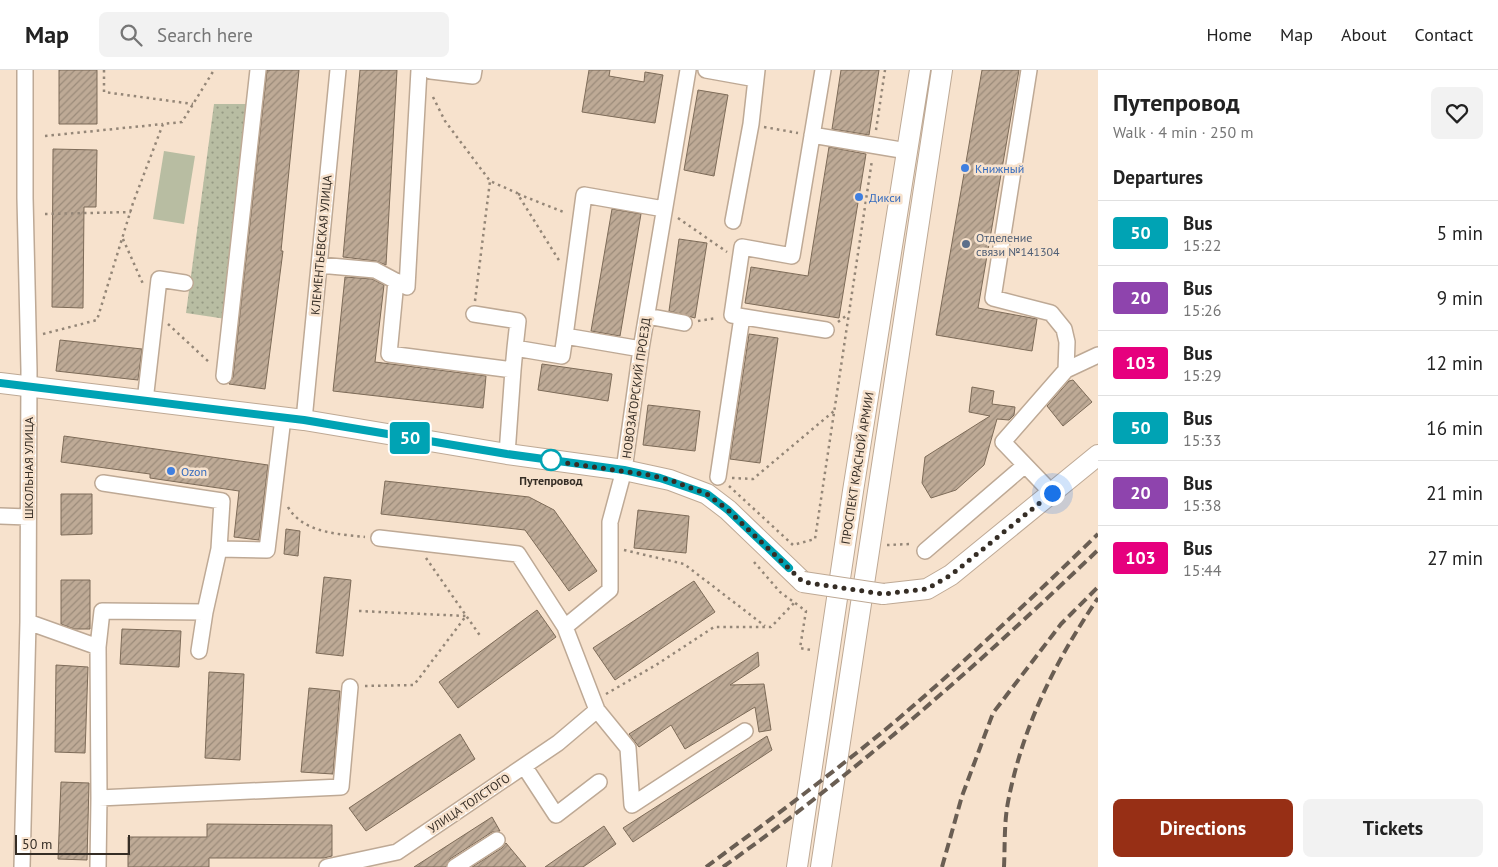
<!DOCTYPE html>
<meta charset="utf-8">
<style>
body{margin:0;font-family:"PT Sans",sans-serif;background:#f2f2f2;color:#222;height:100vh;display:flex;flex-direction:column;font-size:19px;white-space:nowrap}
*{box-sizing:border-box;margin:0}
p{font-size:16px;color:#767676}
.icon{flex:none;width:28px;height:28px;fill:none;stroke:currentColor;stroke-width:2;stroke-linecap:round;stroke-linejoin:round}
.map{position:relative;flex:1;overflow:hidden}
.drawer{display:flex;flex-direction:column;background:#fff;width:400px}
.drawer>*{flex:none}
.badge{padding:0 10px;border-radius:4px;font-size:18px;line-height:32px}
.scale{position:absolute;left:15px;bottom:12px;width:115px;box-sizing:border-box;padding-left:5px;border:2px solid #352d25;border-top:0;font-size:14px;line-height:18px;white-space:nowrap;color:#352d25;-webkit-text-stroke:4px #f7e2cd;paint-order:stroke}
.you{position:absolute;width:25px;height:25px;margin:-12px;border:4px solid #fff;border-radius:50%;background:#1a73e8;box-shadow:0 0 0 8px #1a73e833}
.map>.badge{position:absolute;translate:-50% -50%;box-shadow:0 0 0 2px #fff}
h2{padding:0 15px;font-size:19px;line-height:45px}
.round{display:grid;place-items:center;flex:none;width:52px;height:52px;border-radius:8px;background:#f2f2f2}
.head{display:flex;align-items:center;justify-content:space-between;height:85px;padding:0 15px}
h1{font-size:24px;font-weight:700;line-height:38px}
.button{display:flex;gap:10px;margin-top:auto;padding:10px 15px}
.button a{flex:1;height:58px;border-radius:8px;background:#972f15;color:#fff;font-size:20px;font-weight:700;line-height:58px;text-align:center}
.button a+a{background:#f2f2f2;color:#222}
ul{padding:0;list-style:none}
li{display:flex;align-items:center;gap:15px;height:65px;padding:0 15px;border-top:1px solid #e0e0e0}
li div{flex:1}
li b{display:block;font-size:19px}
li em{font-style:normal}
li .badge{min-width:55px;font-weight:700;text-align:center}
header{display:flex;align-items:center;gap:30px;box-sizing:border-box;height:70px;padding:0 25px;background:#fff;border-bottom:1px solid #e0e0e0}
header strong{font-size:24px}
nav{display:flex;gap:28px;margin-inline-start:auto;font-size:18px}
.search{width:350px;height:45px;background:#f2f2f2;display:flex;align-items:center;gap:12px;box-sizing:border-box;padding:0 18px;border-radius:8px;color:#767676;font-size:19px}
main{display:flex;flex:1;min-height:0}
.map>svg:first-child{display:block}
</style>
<header>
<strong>Map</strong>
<div class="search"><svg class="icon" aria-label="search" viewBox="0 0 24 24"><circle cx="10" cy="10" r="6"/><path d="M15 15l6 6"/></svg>Search here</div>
<nav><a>Home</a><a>Map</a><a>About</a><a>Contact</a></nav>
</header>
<main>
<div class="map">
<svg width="1098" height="797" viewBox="0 0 1098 797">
<defs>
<pattern id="green-dots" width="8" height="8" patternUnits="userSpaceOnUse" patternTransform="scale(1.25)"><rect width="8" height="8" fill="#b8bda2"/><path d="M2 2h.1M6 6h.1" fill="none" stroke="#969a84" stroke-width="1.8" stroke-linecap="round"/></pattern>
<pattern id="building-hatch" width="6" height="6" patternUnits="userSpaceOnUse" patternTransform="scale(1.25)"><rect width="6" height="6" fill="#beaa96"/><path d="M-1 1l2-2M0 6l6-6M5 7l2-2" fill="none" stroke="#9b8b7a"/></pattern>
</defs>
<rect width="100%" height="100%" fill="#f7e2cd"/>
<path fill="url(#green-dots)" d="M214,34H251L226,249L186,243Z"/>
<path fill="#b8bda2" d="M164,81L195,86L184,154L153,149Z"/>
<path fill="url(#building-hatch)" stroke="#7d6b58" d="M59,0H97V54H59Z
M267,0H299L281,181H283L265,319L229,314L233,307Z
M360,0H397L386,195L376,191L343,187Z
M589,0H610L609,6L644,12L645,2L663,5L655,53L582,42Z
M841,0H879L869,65L832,59Z
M982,0H1019L978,238L1037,249L1032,281L936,265Z
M698,20L728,25L714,106L684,100Z
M829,77L866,84L839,248L745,233L751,197L808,206Z
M53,79L97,80L96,137H84L83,238L52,237Z
M612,139L641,144L620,266L591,261Z
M679,169L707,173L695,248L669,241Z
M345,207L372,209L384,215L375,292L486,306L483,338L333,321Z
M749,264L778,268L760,393L730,389Z
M60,270L142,279L138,310L56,301Z
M542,294L612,304L608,331L538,320Z
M1073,310L1092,332L1063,356L1047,336L1069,311Z
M972,317L994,321L992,334L1015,337L1014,345L1009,350L997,349L984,395L956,420L931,428L922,413L925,387L990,346L969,342Z
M648,335L700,341L695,381L643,375Z
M64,366L268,395L259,470L234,467L239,421L150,408V404L61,392Z
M385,411L529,427L554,440L597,501L569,521L525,460L381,444Z
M61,424H92V464L61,465Z
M638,440L689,446L686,483L634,478Z
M286,459L300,461L298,486L284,484Z
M324,507L351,510L343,586L316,583Z
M61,510H90V559H74L61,554Z
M694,511L715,542L615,610L593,578Z
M537,540L556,567L458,638L439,612Z
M122,559L181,561L179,597L120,594Z
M758,582L759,596L730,615L764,614L771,660L759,662L755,637L685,679L671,655L639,677L629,664Z
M56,595L88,597L85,683L55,682Z
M209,602L244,604L240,690L205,688Z
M309,618L340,621L333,704L301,702Z
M460,664L475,689L366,761L349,738Z
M767,666L772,680L633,772L623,758Z
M61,712L89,713L87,790L58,789Z
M492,747L500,761L492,762L450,789L446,797H414Z
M207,754L332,755V786L324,788H209V797H128V767H207Z
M604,756L616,774L583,797H545Z
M506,773L526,797H472L502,778Z"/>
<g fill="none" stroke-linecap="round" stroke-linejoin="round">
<g stroke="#bea995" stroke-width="18">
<path id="minor" d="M688,0L641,279L624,400L610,452V520L565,557L597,640L628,678L632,735L745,661
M706,0L756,9L757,0
M823,0L792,186L742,177L732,245L826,260
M1029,0L993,228L1051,243L1064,259L1067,272L1066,300L1003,372L1052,423
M431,1L473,6L474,0
M812,65L907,81
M733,151L751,54L756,9
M319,195L375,200L407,217L419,0
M396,211L389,284L513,300L507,384
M474,244L518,251L515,278
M647,246L684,253
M641,279L565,266L584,125L664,139
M513,300L515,278L562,286L565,266
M1066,300L1098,285
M224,306L258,0
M145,331L159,209L185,213
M304,350L338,0
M718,407L742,247
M103,413L222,431L219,479L267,480L283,348
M0,446L28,447
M379,468L518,484L565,557
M925,481L1025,395
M28,552L98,577
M199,581L205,542
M524,696L556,745L599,712
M99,728L98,577L102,541L205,542L219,479
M22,797L28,552L29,300L25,128V0
M98,797L99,728L341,717L350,617
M327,797L397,782L558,673L597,640
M455,797L497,770"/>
</g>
<g stroke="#bea995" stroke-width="22">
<path id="major" d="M0,313L304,350L507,384L624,400L670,410L707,424L728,440L803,512
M883,524L927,519L951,505L1098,385
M797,797L853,421L920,0
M821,797L942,0"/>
</g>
<path stroke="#948677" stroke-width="2.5" stroke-dasharray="2.5 4" stroke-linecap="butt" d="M104,0V22L193,34
M433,27L445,51L490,111L517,123L560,192
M764,57L798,63
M876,60L885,0
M45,66L163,54
M518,124L566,143
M45,144L131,142
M678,148L727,182
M123,169L143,214
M475,231L490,111
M698,251L717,248
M838,252L847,245
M168,254L210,293
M43,264L97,250L133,133L163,54L182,52L214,0
M732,408L753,409L834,341
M729,416L793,475L815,469L872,90
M288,437C303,463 338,464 365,467
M887,475L911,474
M624,480L684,494L765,556
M426,488L481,567
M754,492L780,522L806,541L800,578L811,580
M359,541L466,546
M365,616L414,615L466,546
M606,624L656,595L714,557H771L794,533"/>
<use href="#minor" stroke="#fff" stroke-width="15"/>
<use href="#major" stroke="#fff" stroke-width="20"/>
<path stroke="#6a5e53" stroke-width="4" stroke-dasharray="10 5" stroke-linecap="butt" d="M706,797C771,749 836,701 898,649C967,590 1033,527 1098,464
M723,797C857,702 979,594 1098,480
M942,797L962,726L993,643L1061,554L1098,517
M1004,797C1005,776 1004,753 1008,732C1023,655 1055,592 1098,528"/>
<g stroke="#bea995" stroke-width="22" stroke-linecap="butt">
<path id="major-bridge" d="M803,512L883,524"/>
</g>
<use href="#major-bridge" stroke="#fff" stroke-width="20"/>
</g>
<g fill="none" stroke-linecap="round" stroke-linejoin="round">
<g stroke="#fff" stroke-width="11">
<path id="line" d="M0,313L304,350L507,384L624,400L660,408L707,424L728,440L789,498"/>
</g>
<use href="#line" stroke="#00a3b4" stroke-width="8"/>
<path stroke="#352d25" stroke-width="5" stroke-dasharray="0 9" d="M551,390H546L649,405L670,410L707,424L728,440L803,512L883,524L927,519L951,505L1052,423"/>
</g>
<g fill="#3f7fe0" stroke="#f7e2cd" stroke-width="2">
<circle cx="965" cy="98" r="5"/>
<circle cx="859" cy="127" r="5"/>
<circle cx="171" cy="401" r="5"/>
</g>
<circle fill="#5c6f8a" stroke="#f7e2cd" stroke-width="2" cx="966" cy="174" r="5"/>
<circle fill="#fff" stroke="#00a3b4" stroke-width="2.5" cx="551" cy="390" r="10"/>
<g text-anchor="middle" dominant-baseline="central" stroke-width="5" stroke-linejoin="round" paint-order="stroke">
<g font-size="12" fill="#366cbe" stroke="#f7e2cd" text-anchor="start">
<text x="975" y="98">Книжный</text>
<text x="869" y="127">Дикси</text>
<text x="181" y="401">Ozon</text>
</g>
<g font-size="12" fill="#4e5e75" stroke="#f7e2cd" text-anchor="start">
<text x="976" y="167">Отделение<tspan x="976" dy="14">связи №141304</tspan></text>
</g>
<g font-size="12" fill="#352d25" stroke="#f7e2cd">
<text transform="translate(321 175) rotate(-85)">КЛЕМЕНТЬЕВСКАЯ УЛИЦА</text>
<text transform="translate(636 318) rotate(-82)">НОВОЗАГОРСКИЙ ПРОЕЗД</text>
<text transform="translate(28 398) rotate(-90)">ШКОЛЬНАЯ УЛИЦА</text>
<text transform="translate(857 398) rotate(-81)">ПРОСПЕКТ КРАСНОЙ АРМИИ</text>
<text transform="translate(469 733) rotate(-34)">УЛИЦА ТОЛСТОГО</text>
</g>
<g font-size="12" font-weight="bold" fill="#352d25" stroke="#f7e2cd">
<text x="551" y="410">Путепровод</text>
</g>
</g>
</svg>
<div class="scale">50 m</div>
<div class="you" style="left:1052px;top:423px"></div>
<b class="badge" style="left:410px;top:368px;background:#00a3b4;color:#fff">50</b>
</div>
<section class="drawer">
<div class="head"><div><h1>Путепровод</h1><p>Walk · 4 min · 250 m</p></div><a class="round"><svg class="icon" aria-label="heart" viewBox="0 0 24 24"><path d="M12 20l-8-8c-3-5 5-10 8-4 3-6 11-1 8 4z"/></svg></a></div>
<h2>Departures</h2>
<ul>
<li><span class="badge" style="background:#00a3b4;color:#fff">50</span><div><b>Bus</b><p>15:22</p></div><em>5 min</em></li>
<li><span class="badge" style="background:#8e44ad;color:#fff">20</span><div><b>Bus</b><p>15:26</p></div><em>9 min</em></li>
<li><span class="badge" style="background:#e6007e;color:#fff">103</span><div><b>Bus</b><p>15:29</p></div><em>12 min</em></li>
<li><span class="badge" style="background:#00a3b4;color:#fff">50</span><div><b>Bus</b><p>15:33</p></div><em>16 min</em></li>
<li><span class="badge" style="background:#8e44ad;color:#fff">20</span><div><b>Bus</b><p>15:38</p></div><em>21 min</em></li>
<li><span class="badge" style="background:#e6007e;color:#fff">103</span><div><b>Bus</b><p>15:44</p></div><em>27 min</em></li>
</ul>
<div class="button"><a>Directions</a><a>Tickets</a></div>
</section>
</main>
